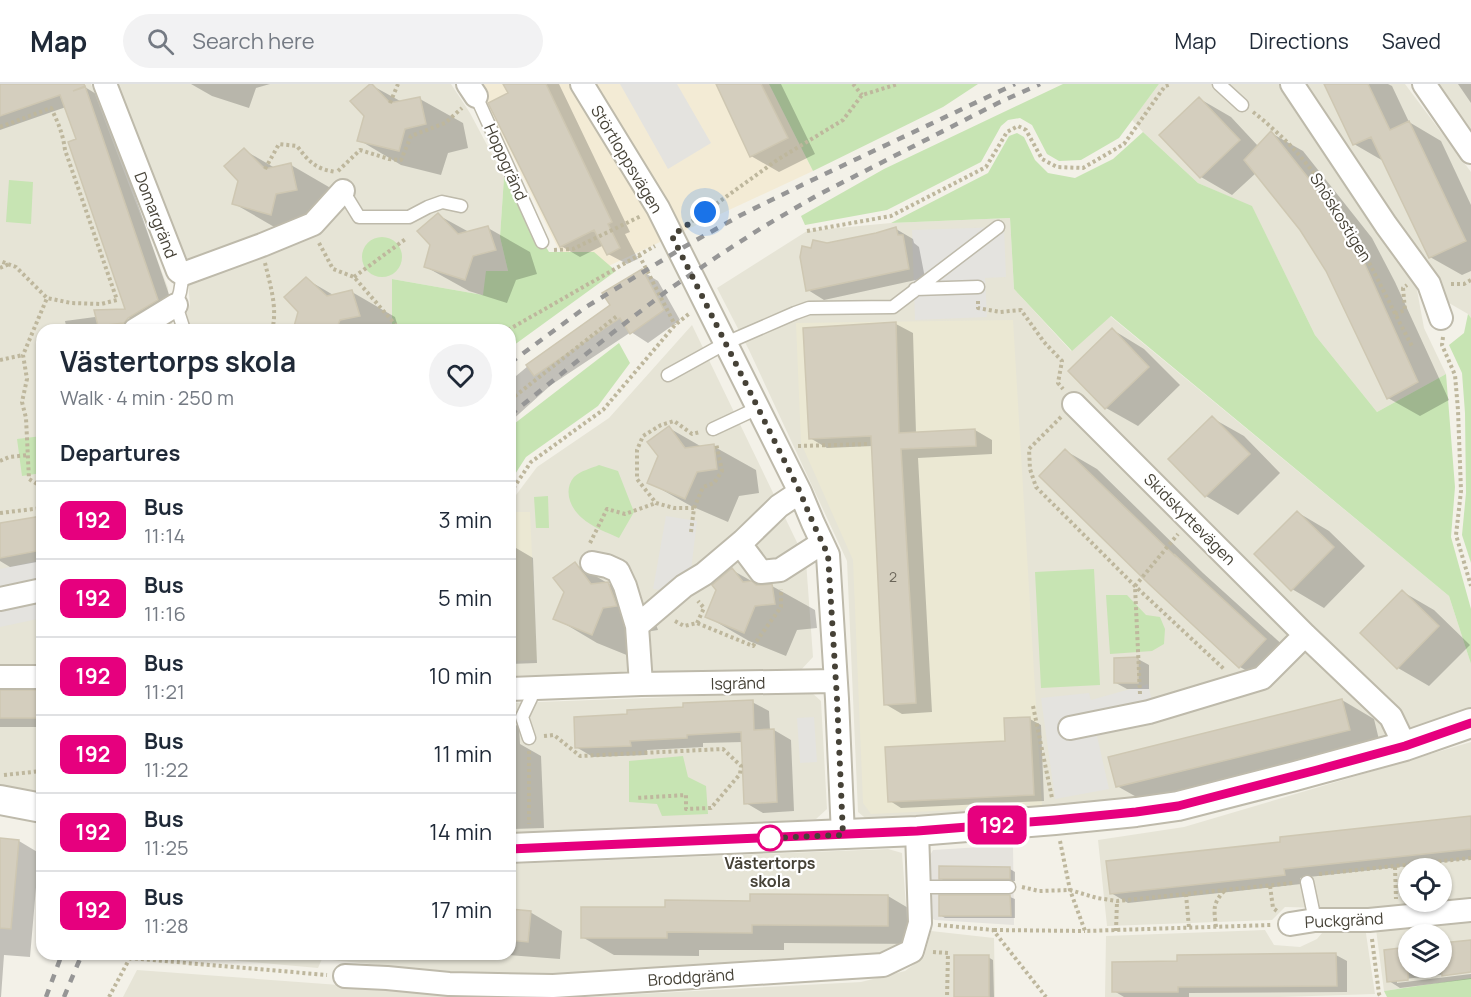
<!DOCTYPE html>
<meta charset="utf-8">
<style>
body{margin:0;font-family:Manrope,sans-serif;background:#f2f2f3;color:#1f2937;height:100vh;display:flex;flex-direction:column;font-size:22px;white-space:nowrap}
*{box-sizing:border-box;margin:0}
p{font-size:20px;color:#747a83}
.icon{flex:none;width:33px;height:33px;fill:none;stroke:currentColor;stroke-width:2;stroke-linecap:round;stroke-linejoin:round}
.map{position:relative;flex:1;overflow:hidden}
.drawer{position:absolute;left:36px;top:240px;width:480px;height:636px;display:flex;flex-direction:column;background:#fff;border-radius:18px;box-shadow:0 2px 4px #0004}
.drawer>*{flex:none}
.badge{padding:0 12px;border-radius:9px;font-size:21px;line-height:39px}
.controls{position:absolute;left:1398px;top:774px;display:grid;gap:12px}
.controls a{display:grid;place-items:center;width:54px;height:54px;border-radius:50%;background:#fff;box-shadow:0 2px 4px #0004;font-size:30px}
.you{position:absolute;width:30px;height:30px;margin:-15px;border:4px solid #fff;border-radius:50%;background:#1a73e8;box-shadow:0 0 0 9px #1a73e833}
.map>.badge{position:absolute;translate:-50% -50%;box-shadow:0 0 0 3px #fff}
h2{padding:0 24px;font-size:22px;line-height:54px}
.round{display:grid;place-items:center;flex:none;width:63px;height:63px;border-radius:32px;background:#f2f2f3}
.headline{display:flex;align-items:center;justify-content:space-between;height:102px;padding:0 24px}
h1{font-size:28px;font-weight:700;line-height:45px}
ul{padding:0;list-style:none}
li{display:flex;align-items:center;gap:18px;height:78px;padding:0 24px;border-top:2px solid #e0e1e3}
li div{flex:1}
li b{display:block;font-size:22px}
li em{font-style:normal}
li .badge{min-width:66px;font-weight:700;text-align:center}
header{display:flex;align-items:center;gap:36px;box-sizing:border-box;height:84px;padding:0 30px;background:#fff;border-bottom:2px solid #e0e1e3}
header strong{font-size:28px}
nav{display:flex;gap:33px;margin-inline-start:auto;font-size:21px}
.search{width:420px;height:54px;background:#f2f2f3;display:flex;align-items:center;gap:15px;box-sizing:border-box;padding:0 21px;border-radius:33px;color:#747a83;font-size:22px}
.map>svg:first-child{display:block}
</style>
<header>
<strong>Map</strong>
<div class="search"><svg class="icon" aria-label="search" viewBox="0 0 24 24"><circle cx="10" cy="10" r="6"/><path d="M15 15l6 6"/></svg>Search here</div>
<nav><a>Map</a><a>Directions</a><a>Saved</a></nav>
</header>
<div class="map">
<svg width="1471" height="913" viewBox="0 0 1471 913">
<rect width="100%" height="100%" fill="#f3f1e8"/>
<path fill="#e6e4d6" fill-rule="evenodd" d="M0,0H91L168,204L171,238L176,246H42V500L0,508Z
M115,0H451L470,29L504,93L500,153L508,187L483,211L392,195V246H181L190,220L186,178Z
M1159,0H1282L1415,195L1424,244L1446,290L1377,328L1315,251L1252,123L1198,99L1143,48L1132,36Z
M1307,0H1405L1471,88V234L1468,230L1442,215L1435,194Z
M1434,0H1471V52Z
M1010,134L1014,205L1071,267L1110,232L1449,512L1471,580V626L1336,670L1183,711L1039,728L869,737L858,728L847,477L749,266L717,204L807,147L891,139Z
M692,241L806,477L813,573L800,587L510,592V419L537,383L609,334Z
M42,516V708L0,701V525Z
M811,608L821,617L827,725L816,735L556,751L510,750V619Z
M1471,658V816L1404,826L1285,823L1272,836L1107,842L1098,756L1184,743ZM1408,784H1442V818H1408Z
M888,765L902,769L908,849L899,863L878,876L537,893L446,888L322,875L318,884L160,870H510V780Z
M1471,835V894L1384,907L1376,845ZM1408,850H1442V884H1408Z
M1327,843H1365L1375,910L1280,913H1105L1106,852L1265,846L1274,861L1300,863L1317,855Z
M931,847L994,854L995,913H584L861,898L905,887L924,873Z
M137,886L502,913H123Z"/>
<path fill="#f3ebd5" d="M477,0H769L813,87L589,191L558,164Z"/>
<path fill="#e5e3dd" d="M1013,761L1014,841L935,836L927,832L926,778L933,766Z"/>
<path fill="#ebe8d3" d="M1013,236L1042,722L871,730L863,719L853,476L801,359L796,239Z
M510,428H530L537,576L510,577Z"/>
<path fill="#c7e4b3" d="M769,0H978L943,23L813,87Z
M1063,0H1159L1119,54L1081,76L1059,77L1047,70L1032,41L1020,34L1008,36L1001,42L981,78L887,126L805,141L801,132L884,85Z
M1143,48L1198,99L1252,122L1315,251L1377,328L1446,290L1455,403L1451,453L1471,525V580L1449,512L1111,232L1072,267L1014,205L1010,134L891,139L988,89L1009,52L1017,49L1024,53L1035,76L1048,89L1075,94L1113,75Z
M504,93L549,168H594L616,187L510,264V246H392V195L483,211L486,187H508L500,153Z
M9,96L33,98L31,140L6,138Z
M362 173a20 20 0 1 1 40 0a20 20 0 1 1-40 0Z
M1468,230L1471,234V479L1462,451L1466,409L1465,329L1462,289L1449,261L1464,249Z
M619,259L630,279L598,322L526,373L510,398V343Z
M42,352V389L22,392L17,355Z
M599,381L618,387L634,428L619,454C606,448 592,443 582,434C570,424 563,406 574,393C580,387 592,384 599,381Z
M548,412L549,444H536L534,413Z
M1094,485L1100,601L1041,604L1035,488Z
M1106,511H1127L1146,531L1160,533L1165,545L1164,560L1152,567L1110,570Z
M683,672L688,693L706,702L708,730L662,732L657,720L629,718V677Z
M1471,894V913H1387L1384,907Z"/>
<path fill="#e4e3df" d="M620,0H677L711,59L668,85Z
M1004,143L1006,193L985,194L987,233L915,236L912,146Z
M666,432L697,437L691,486L668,507L653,505Z
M42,476V496L0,505V485Z
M42,516V534L0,543V525Z
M1148,600L1157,639L1097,652L1109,705L1055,715L1041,614L1089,609L1091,616Z
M814,633L817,678L800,679L797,634Z"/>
<path fill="#0003" fill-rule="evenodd" d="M0,0H80L101,13L174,225L141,246H67L65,237L95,233L98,234L127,227L77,56L66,23L0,46ZM126,234H130L128,237L131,236L132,239L125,240L120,245L118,243L120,241L110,242V239Z
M191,0H270L256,4L249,24L212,12Z
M505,0H559L630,148L625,150L638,175L627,180L608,170L604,161L580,173L561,162L510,10Z
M718,0H781L815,70L779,88L751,72Z
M1326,0H1388L1392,2L1409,38L1441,57L1471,121V187L1462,191L1430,173L1385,78L1354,60Z
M1458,0H1471V19Z
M371,1L402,18L420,15L463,39L468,64L448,69L441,91L401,81L359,56Z
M1200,15L1231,33L1258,62L1271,49L1303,67L1372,154L1395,198L1449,316L1420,332L1388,314L1327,186L1302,145L1256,89L1232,111L1201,93Z
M244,66L275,84L291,81L334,106L339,130L318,134L313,154L276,144L233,119L239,96Z
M438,131L469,148L488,144L530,168L537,190L516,196L507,219L469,207L426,183Z
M896,145L913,155L914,159L919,163L925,194L824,216L808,206L813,166L827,160Z
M642,187L658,197L680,236L648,259L631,248L551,301L510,338V297L528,282L612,221Z
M306,195L335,212L352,208L395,233L399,246H295Z
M896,240L913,249L916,349L975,346L992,356V370L918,374L932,628L902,630L885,620L873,362L827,364L810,354Z
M1113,246L1144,265L1180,301L1138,342L1106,324L1071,287Z
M1212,334L1244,352L1280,389L1238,431L1206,412L1170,375Z
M669,344L702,363L713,362L756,386L759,409L739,412L728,438L691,422L648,398Z
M1066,367L1097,385L1203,489L1297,574L1272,601L1240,583Z
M1297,428L1329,447L1365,482L1324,524L1292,505Z
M42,433V477L10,483L0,477V440Z
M510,464H516L533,474L537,579L510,580Z
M575,480L650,524L658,546L645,548L634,574L597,559L555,534Z
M732,486L762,503L772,502L815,526L817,544L797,546L786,572L749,557L706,532L718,506Z
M1403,508L1434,526L1470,561L1429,602L1398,584Z
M1138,575L1149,581V605H1127L1116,599Z
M0,608H42V643H0Z
M1342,616L1374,635L1381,664L1149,720L1117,702Z
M752,618L769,627L770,646H774L791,656L794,727L763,729L746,719L743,658L703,659V663L647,666V671L593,673L576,663L628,632Z
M1030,635L1041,641L1044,717L901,724L890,717L1007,658Z
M510,637L519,643L520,660L541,672L544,744L513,745L510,743Z
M1471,734V775L1300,794L1301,800L1128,819L1111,809L1282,759Z
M0,756L19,757L39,769L30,873L4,871L1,913H0Z
M1010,785L1015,788V797H945L940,794Z
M888,812L920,831L919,860L784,859V866H699V872L614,871L582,853L666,825L752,818Z
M1010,813L1015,815V834H945L940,831Z
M510,827L530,828L562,847L560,875L496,870H510Z
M1471,857V887L1397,896V899L1471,890V895L1400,904L1389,897L1385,867L1408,864V884H1442V860Z
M328,870H390V875Z
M416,870H475L474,875Z
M1336,871L1347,877V908L1189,909V913H1124L1114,907L1178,878Z
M988,873L993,876L994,913H955Z"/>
<path fill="#d4cebe" stroke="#cec7b2" stroke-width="1.5" d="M0,0H84L85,3L73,7L85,2L158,216L128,234L124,239L98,242L94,226L125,225L68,58L76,55L60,11L0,32Z
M370,0H372L390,19L420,13L426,40L405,45L399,67L357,57L364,32L350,17Z
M503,0H546L612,138L608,140L620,164L607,171L594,146L560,163L488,19L508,9Z
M716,0H761L788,54L750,73Z
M1324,0H1368L1390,46L1409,37L1466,157L1429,174L1371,53L1353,61Z
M1199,13L1240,56L1200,94L1159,51Z
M1271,47L1340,134L1364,178L1418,298L1387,315L1326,187L1300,146L1244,76Z
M244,64L265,85L291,79L297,106L276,110L271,131L232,120L238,97L224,82Z
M438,129L458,150L488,142L496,166L473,172L465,196L424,183L430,161L417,147Z
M896,143L898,151H903L909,185L806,207L800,173L802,162L811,164L813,156L827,159L876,149Z
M642,185L664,226L630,250L620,234L534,292L526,281L610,221L602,209Z
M306,193L327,212L352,206L360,232L340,236L336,246H293L298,228L284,213Z
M896,238L899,349L975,345L976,362L901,365L916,619L884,621L871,352L809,355L803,244Z
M1112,244L1149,283L1105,325L1068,287Z
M1212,332L1250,370L1205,413L1168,375Z
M669,342L685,364L714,360L717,385L697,388L685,415L647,399L658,372L647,358Z
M1065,365L1175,472V471L1266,555L1239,584L1149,500L1039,392Z
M1297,427L1334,463L1291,507L1254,470Z
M42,432V466L0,474V439Z
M575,478L591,500L608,498L617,522L603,524L592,551L553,535L564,508L553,494Z
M732,484L743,498L752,497L756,501H762L772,500L775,520L755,522L744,549L705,533L716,506L712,501Z
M1402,506L1439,542L1397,585L1360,549Z
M1138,573V599H1114V574Z
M0,606H42V634H0Z
M1342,615L1350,646L1116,703L1108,673Z
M753,616L754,646L774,645L777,718L744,720L741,648L687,651V654L630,657L631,662L575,664L574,633L627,630V626L683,623V619Z
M1030,633L1034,711L888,718L885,663L1005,657L1004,634Z
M1471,732V765L1284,785L1285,791L1110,810L1106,777L1280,758V753Z
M0,754L19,756L11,845L0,844Z
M939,782L1010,783V795H939Z
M750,810L888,811V842L752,841V849L667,848V854H581V823H665V816L750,817Z
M939,811H1010L1011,832H939Z
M510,825L531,827L528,858L510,856Z
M1471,856V888L1442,892V859Z
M1408,863V896L1387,898L1384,866Z
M1336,869L1337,902L1178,903V908H1112V878L1177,877V871Z
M954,871H989V913H954Z"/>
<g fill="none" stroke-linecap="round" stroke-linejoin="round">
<g stroke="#bebaab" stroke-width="15">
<path id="service" d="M1219,0L1242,21
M476,12L542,158
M343,107L359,133H409L428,123L442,118L461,122
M183,190L180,208L176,221L184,246
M915,205L978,203
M668,291L726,259L795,229L809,224L893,223L998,143
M713,345L758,324
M527,606L531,614L522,633L529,654
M1307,798L1315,836
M919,803H1009"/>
</g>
<g stroke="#bebaab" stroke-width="26">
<path id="minor" d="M105,0L178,187L183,190L262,161L313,140L343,107
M468,0L476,12
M582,0L658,124L800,408L813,439L828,471L837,615L843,751
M1292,0L1386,141L1429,200L1441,234
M1424,0L1471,68
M135,246L176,221
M1074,320L1305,551L1391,633L1405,662
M740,460L761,488L780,486L822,459
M592,479L607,482L618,487L625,502L637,542L641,600
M0,515L42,506
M637,542L684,502L704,490L743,457L779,422L800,408
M0,593H42
M510,605L641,600L835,597
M1070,644L1149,628L1262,594L1305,551
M1290,840L1315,836H1369L1471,826
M345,892L387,894L449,900L553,902L883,881L912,867L920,839L917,747"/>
</g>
<g stroke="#bebaab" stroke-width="32">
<path id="tertiary" d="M0,716L42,724
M510,764L917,747L1055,736L1136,728L1178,722L1295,692L1405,662L1471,639"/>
</g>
<path stroke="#beb79d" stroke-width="4" stroke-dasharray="3 3" stroke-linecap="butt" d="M853,0L862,11
M390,19L398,0
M1253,28C1264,36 1274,46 1284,55C1343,114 1373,190 1412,262
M0,43L51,24C58,38 63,50 65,66L117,216L101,220L71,219L47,214L16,183L0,177
M265,85L279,60L297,62C310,79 316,85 336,88
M338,87L360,66L389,75L401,76L411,52L445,39L462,24
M687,141L777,76L843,36L862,11L898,0
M807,147L891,132L986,83L1007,48L1018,42L1026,46L1042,75L1057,83L1083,84L1124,60L1165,2L1171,0
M319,159L333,185L354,193L400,246
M554,166L573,165L641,132
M639,171L675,241
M265,179C270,200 278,225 272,246
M0,184L9,180
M354,193L407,154
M1451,200H1464L1471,196
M978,217V224L1000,228L1021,226L1044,258L1062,277L1058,299L1063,305
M1395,230L1405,226L1403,204L1407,201
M508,246L655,162
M1443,253L1442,261L1455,291L1458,326L1461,407L1456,451L1471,502
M0,276L23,271
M510,316L617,232
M1061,333L1029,365L1030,385L1036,403L1135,502L1225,586
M798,362L868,360
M0,377L9,373L28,371
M42,403L29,395L26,334L22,318L27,295L23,271L47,214
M510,409L531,378L603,326L675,241L690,229
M694,424L703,403L714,399L722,387L716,359
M0,429L42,424
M691,448L694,424H674L656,419L637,395V366L643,352L661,341L674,337L692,350L700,348
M590,459L607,425L625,430L656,419
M675,537L684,542L697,539L753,562L781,523V505
M697,539L704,524L698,517
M1140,610L1135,502L1178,450
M1033,622L1052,714
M544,652L554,651L580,672L723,665L741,682L740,690L711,724L686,725V711L636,714
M529,667V740
M4,691L42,687
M1060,757L1070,806L1085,847L1271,841
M1395,783L1396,815
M1319,790L1471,774
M1270,802L1273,824L1277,827
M1022,803L1039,807L1070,806L1097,814L1117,817L1293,799
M1186,810L1189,844
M938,841L993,846L1046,913
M1216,843C1214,825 1212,820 1225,806
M994,846L1085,847
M1116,847L1117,817
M1372,855L1379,910L1381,913
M933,868L948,869L947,913
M129,874L327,891
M109,913L132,870"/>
<use href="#service" stroke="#fff" stroke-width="12"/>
<use href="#minor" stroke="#fff" stroke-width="22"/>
<use href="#tertiary" stroke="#fff" stroke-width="28"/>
<path stroke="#969696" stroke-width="4.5" stroke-dasharray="8 8" stroke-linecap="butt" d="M510,279L586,223L684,163L741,131L808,98L1015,0
M510,331L611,250L668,206L718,172L763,143L816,112L998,19L1040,0
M46,913L62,870
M64,913L82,870"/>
</g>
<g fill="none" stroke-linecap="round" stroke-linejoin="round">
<g stroke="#fff" stroke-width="14">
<path id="line" d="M510,765L917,747L1055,736L1136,728L1178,722L1317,686L1405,662L1471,639"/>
</g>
<use href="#line" stroke="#e6007e" stroke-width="9"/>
<path stroke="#464237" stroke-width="6" stroke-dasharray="0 10.8" d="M705,128L672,152L800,408L813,439L828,471L837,615L843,751L770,754"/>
</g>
<circle fill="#fff" stroke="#e6007e" stroke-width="3" cx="770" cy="754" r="12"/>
<g text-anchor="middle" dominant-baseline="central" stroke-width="4.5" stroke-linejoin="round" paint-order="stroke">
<g font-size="14" fill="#6a6559">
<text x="893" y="492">2</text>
</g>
<g font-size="16" fill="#464237" stroke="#fff">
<text transform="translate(627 75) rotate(59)">Störtloppsvägen</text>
<text transform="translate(506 78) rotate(66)">Hoppgränd</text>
<text transform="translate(156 131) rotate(69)">Domargränd</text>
<text transform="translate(1341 133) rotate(58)">Snöskostigen</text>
<text transform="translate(1190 435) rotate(45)">Skidskyttevägen</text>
<text transform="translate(738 599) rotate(-1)">Isgränd</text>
<text transform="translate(1344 836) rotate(-3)">Puckgränd</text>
<text transform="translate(691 893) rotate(-4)">Broddgränd</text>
</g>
<g font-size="16" font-weight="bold" fill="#464237" stroke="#fff">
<text x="770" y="779">Västertorps<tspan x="770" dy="18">skola</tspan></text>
</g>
</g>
</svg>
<div class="controls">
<a><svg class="icon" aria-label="locate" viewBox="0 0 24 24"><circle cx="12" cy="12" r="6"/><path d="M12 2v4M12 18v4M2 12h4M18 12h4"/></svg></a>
<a><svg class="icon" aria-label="layers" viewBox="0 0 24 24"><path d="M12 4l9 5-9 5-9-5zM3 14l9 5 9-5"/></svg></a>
</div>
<div class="you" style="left:705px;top:128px"></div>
<b class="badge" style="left:997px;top:741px;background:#e6007e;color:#fff">192</b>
<section class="drawer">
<div class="headline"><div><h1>Västertorps skola</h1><p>Walk · 4 min · 250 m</p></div><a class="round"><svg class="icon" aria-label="heart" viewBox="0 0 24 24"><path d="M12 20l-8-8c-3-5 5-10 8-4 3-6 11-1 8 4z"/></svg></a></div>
<h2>Departures</h2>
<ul>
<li><span class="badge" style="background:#e6007e;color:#fff">192</span><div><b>Bus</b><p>11:14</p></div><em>3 min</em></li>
<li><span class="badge" style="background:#e6007e;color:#fff">192</span><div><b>Bus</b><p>11:16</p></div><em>5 min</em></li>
<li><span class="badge" style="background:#e6007e;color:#fff">192</span><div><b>Bus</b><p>11:21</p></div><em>10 min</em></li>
<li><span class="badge" style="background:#e6007e;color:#fff">192</span><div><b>Bus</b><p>11:22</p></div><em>11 min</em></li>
<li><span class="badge" style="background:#e6007e;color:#fff">192</span><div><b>Bus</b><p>11:25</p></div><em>14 min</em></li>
<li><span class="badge" style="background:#e6007e;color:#fff">192</span><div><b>Bus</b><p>11:28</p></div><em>17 min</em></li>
</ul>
</section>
</div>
